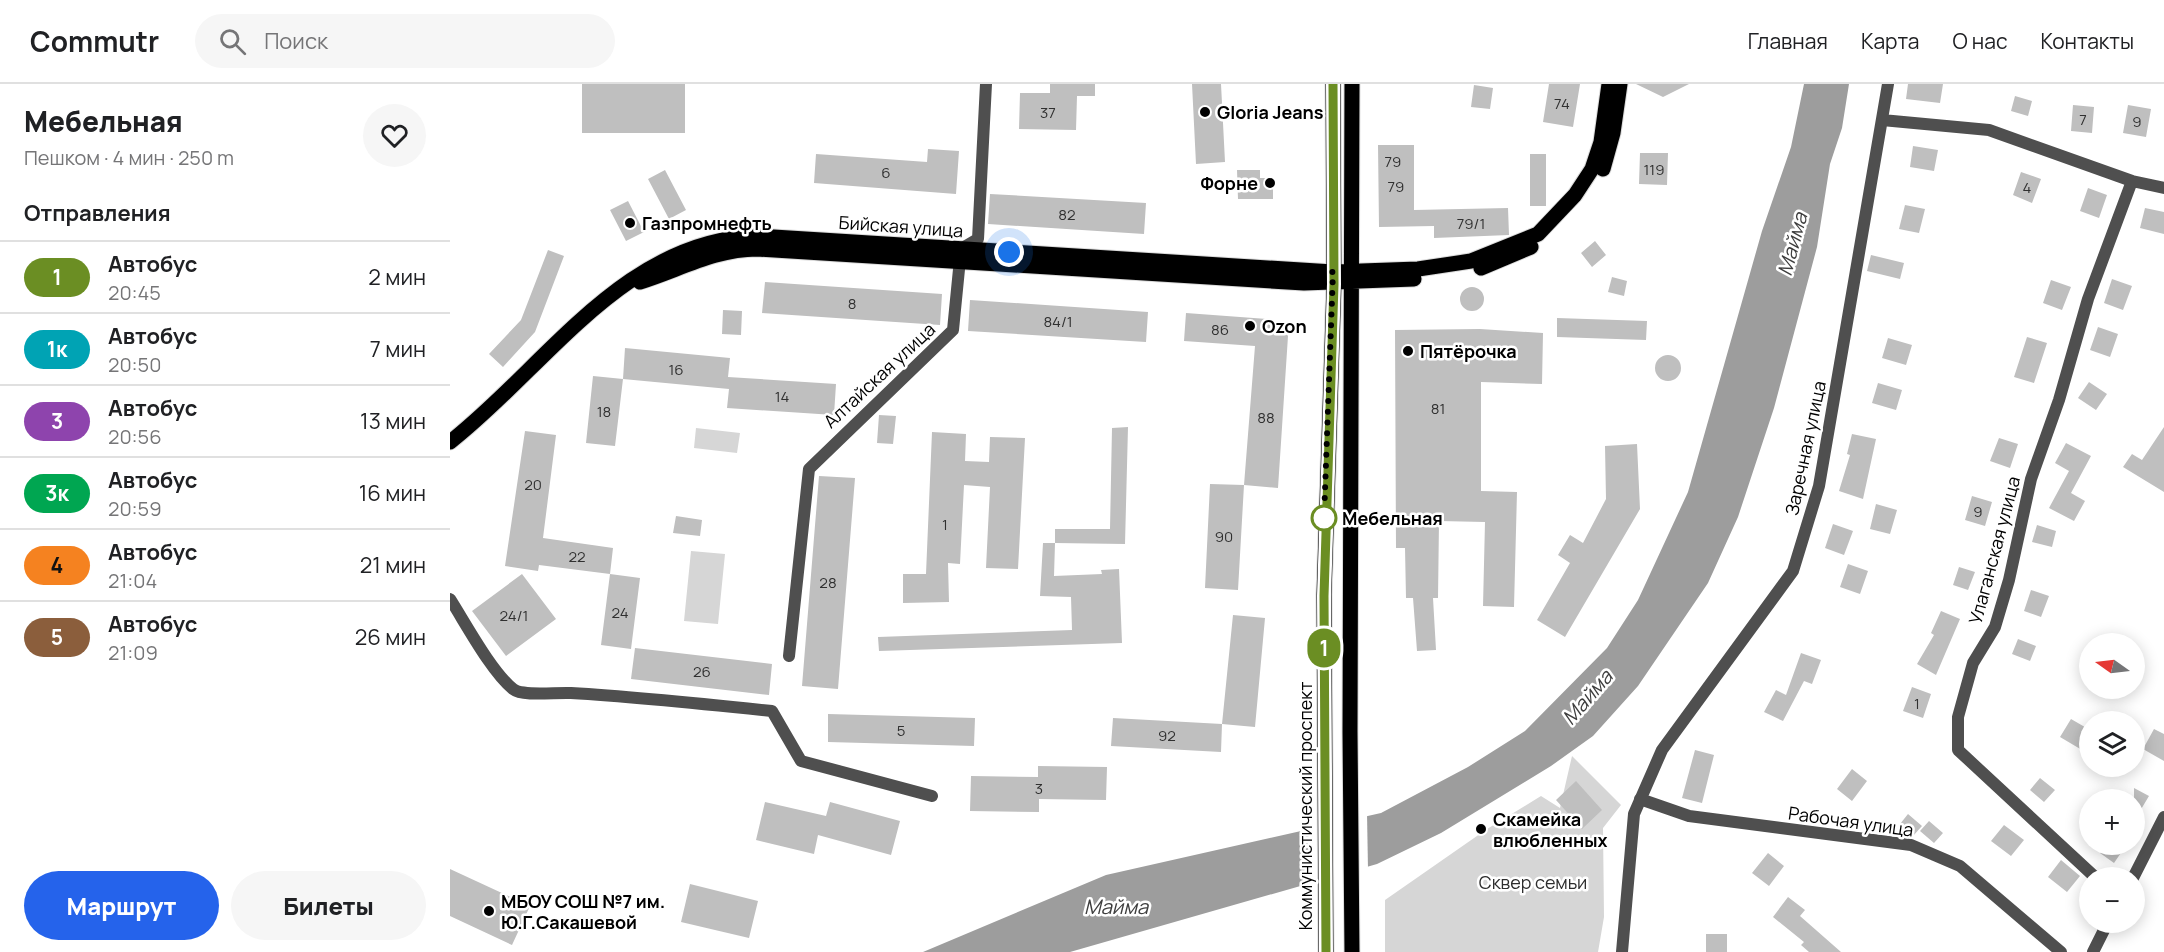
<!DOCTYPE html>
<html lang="ru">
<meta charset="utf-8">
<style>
body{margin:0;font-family:Manrope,sans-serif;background:#f6f6f6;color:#202124;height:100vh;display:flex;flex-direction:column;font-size:22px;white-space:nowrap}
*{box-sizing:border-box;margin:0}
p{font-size:20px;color:#757577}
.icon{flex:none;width:33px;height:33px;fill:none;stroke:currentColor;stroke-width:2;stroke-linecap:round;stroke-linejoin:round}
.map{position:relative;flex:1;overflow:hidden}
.panel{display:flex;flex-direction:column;background:#fff;width:450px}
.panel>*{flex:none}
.badge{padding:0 12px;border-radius:20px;font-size:21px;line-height:39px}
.needle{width:39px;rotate:284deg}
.fabs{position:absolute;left:1629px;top:549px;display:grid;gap:12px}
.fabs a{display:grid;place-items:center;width:66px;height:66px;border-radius:50%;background:#fff;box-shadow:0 3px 15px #0003;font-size:30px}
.you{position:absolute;width:30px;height:30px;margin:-15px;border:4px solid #fff;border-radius:50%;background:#1a73e8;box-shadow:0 0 0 9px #1a73e833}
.map>.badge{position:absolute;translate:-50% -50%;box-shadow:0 0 0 3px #fff}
h2{padding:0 24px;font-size:22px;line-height:54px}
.round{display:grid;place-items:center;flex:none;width:63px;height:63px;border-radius:32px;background:#f6f6f6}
.summary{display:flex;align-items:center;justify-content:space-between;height:102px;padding:0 24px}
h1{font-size:28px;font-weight:800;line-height:45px}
.button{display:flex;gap:12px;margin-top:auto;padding:12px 24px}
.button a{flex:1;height:69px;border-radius:36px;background:#2563eb;color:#fff;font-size:24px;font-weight:800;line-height:69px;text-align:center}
.button a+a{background:#f6f6f6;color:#202124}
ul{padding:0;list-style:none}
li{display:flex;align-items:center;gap:18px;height:72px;padding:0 24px;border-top:2px solid #e0e0e0}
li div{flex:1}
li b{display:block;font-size:22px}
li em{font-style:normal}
li .badge{min-width:66px;font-weight:700;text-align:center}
header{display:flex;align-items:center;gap:36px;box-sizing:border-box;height:84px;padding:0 30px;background:#fff;border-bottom:2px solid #e0e0e0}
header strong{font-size:28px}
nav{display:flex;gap:33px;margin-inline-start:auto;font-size:21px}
.search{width:420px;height:54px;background:#f6f6f6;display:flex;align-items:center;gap:15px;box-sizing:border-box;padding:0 21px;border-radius:33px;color:#757577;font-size:22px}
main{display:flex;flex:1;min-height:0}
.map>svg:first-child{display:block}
</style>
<header>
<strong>Commutr</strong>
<div class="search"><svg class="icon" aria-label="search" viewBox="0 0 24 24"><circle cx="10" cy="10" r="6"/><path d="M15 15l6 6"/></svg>Поиск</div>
<nav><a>Главная</a><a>Карта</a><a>О нас</a><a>Контакты</a></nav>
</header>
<main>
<section class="panel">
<div class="summary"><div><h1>Мебельная</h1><p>Пешком · 4 мин · 250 m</p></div><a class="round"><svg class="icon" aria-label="heart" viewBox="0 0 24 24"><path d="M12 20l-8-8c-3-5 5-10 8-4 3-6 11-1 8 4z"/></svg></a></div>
<h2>Отправления</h2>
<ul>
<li><span class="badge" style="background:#6b8e23;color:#fff">1</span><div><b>Автобус</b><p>20:45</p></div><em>2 мин</em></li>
<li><span class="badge" style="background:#00a3b4;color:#fff">1к</span><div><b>Автобус</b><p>20:50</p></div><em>7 мин</em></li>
<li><span class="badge" style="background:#8e44ad;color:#fff">3</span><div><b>Автобус</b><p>20:56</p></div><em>13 мин</em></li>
<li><span class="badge" style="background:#00a651;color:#fff">3к</span><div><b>Автобус</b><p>20:59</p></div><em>16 мин</em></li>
<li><span class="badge" style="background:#f58220;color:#111">4</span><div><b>Автобус</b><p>21:04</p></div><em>21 мин</em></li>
<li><span class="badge" style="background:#8b5e3c;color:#fff">5</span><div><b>Автобус</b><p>21:09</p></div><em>26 мин</em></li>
</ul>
<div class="button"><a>Маршрут</a><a>Билеты</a></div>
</section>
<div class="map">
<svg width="1714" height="868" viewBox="0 0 1714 868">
<rect width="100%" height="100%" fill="#fff"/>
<path fill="#d6d6d6" d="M246,344L290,349L287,369L244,364Z
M241,467L275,470L268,540L234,537Z
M1122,672L1171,721L1153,744L1154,833L1148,868H935V816L1037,745L1091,712L1110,724Z"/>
<path fill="#9d9d9d" d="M1354,0H1399L1392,44L1380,80L1367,163L1324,324L1288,433L1258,499L1188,602L1143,652L1101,682L991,749L927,780L620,868H473L656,791L931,729L1018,683L1075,647L1157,564L1188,516L1238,408L1312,147L1341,63Z"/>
<path fill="#fff" d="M917,729L918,786L861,802L858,743Z"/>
<path fill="#bfbfbf" d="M132,0H235V49H132Z
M600,0H645V12H627L626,46L569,45L570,9H600Z
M742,0H771L775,78L746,80Z
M1099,0H1130L1123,43L1093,38Z
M1186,0H1239L1213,13Z
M1458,0H1493L1490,19L1456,15Z
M1024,1L1043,4L1040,25L1021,23Z
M1565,12L1582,17L1578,32L1561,27Z
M1623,21L1644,23L1642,49L1621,47Z
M1678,21L1701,25L1696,53L1673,49Z
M928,61H964V126L1058,124L1059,151L984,154V142L929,143Z
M1463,62L1488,66L1484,87L1460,83Z
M478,65L509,67L506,110L364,99L366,70L477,78Z
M1190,69H1218L1217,101L1189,100Z
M1080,70H1096V122H1080Z
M215,86L236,126L219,135L198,95Z
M787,86H810V94H823V115H788Z
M1571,88L1591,95L1582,119L1563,111Z
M1638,104L1657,111L1649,134L1630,127Z
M540,110L696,119L694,150L538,140Z
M178,117L194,148L176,157L160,126Z
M1455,121L1475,125L1469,149L1449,145Z
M1695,124L1714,128V150L1690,144Z
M1145,157L1156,171L1142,183L1131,169Z
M98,166L114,172L85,248L53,283L39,270L71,236Z
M1421,171L1454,179L1450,195L1417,187Z
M1162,193L1177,197L1174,212L1158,208Z
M1662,195L1682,202L1673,226L1654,219Z
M1601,196L1621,203L1612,226L1593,219Z
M315,198L492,210L490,241L312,229Z
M1010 215a12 12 0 1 1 24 0a12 12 0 1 1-24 0Z
M520,216L698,228L696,258L518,247Z
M273,226L292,227L291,251L272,250Z
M736,229L817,235L833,243L838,252L828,404L794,401L805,262L734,257Z
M1107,234L1197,237L1196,256L1107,253Z
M1648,243L1668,250L1660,273L1640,266Z
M1030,245L1093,249L1092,300L1031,298V407L1067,408L1064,523L1033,522L1035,438L989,437L988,514H983L986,566L967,567L963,514H956L955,464H946L945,246Z
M1577,253L1597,259L1584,299L1564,293Z
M1438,254L1462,261L1456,281L1432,274Z
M175,264L280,274L278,293L386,300L384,331L277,324L279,305L173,295Z
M1205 284a13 13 0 1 1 26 0a13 13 0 1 1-26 0Z
M143,292L173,295L165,362L136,359Z
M1639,298L1657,310L1646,326L1628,314Z
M1428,299L1452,306L1446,326L1422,319Z
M429,331L446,332L443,360L427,359Z
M678,343L675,460L605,459V445H660L662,344Z
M1714,343V408L1673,383L1682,370L1692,376Z
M75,347L106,351L93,454L163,464L160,490L89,481L88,487L55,482Z
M482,348L516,350L515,377L539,378L540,353L575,354L568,485L536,484L540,403L514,401L510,480L498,479L499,518L453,519V490H476Z
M1402,350L1426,355L1413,415L1389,407L1400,371L1397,370Z
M1549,354L1568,360L1560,384L1540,377Z
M1616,359L1641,372L1621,409L1635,417L1624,437L1599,424L1619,387L1605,379Z
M1187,360L1190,425L1115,553L1087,536L1120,479L1108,471L1120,451L1133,459L1156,415L1155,362Z
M369,392L405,394L388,605L352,602Z
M760,400L794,401L788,506L755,504Z
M1522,412L1542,418L1535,442L1515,436Z
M1426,420L1447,426L1440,450L1420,445Z
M226,432L252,436L250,452L223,449Z
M1383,440L1403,447L1394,471L1375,464Z
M1587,441L1606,447L1602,463L1582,458Z
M593,459H605L604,492L652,490L651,486L669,485L672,559L429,567L428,553L622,546L621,513L590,512Z
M1398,480L1418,487L1410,510L1390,503Z
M1509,483L1525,488L1518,506L1503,501Z
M72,490L106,535L56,572L22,527Z
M160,490L190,494L181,565L151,561Z
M1581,506L1599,512L1591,533L1574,527Z
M1491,527L1510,535L1486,591L1467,580L1484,551L1481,549Z
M783,531L815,534L805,643L772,640Z
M1568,555L1586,562L1580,577L1562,570Z
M185,564L322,580L319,611L181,595Z
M1351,569L1371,576L1362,600L1354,597L1333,637L1314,628L1326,606L1336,611Z
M1462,603L1481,610L1473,634L1453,627Z
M378,630L525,634L524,662L378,658Z
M663,634L772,640L771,668L661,662Z
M1621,635L1640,646V653L1632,666L1610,653Z
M1704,645L1714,650V677L1693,665Z
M1245,666L1264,671L1252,719L1232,714Z
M588,682L657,683L656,716L589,715V728L520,727L521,692L588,693Z
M1402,685L1417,697L1402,717L1387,705Z
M1590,694L1605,706L1594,718L1580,706Z
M1126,697L1152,726L1132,745L1106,716Z
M1684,704L1699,712L1684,737Z
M315,718L376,732L380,718L450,737L441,771L368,751L364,770L306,756Z
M1458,730L1472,742L1463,752L1450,740Z
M1479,737L1493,749L1484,759L1470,747Z
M1554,741L1574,756L1561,772L1541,757Z
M1656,760H1677L1664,779L1650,769Z
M1318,769L1334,782L1319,802L1302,789Z
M1611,776L1630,792L1617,808L1598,793Z
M0,785L80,822L62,861L0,832Z
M240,800L308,817L299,854L231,838Z
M1338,813L1355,826L1350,832L1391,868H1359L1351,861L1354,858L1323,833Z
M1256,850H1277V868H1256Z"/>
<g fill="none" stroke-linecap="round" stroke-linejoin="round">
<g stroke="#dbdbdb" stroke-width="17">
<path id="primary" d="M902,0L900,648L902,868
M1153,85L1163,49L1170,0
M1031,184L1081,163
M190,198C229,186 265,165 307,165L854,199L964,195
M0,358C95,284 173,157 306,152L883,188L968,185L1021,177L1088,150L1125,111L1142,85L1151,58L1159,0
M876,868L874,511L884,200L883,0"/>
</g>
<path stroke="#4f4f4f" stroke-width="12" d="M1432,36L1539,46L1682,97L1714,104
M0,515C16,540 41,587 63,605C73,613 106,608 121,609C188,613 255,620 322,627L351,677L482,712
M339,572L359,385L503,246L511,165L528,155L536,0
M1190,715L1239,732L1461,761L1510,782L1611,868
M1646,794L1508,666V633L1523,579L1545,543L1559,496L1581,395L1609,316L1638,215L1682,97
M1683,794L1714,733
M1172,868L1184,730L1212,666L1343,487L1369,402L1438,0
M1643,868L1658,838"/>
<use href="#primary" stroke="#000" stroke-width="15"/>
</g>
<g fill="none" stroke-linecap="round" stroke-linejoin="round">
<g stroke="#fff" stroke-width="14">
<path id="line" d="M876,868L874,512L884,200L883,0"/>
</g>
<use href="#line" stroke="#6b8e23" stroke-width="9"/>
<path stroke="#000" stroke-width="6" stroke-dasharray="0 10.8" d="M559,168L883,188L874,434"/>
</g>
<g fill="#000" stroke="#fff" stroke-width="2">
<circle cx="755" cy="28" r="6"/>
<circle cx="820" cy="99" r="6"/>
<circle cx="180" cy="139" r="6"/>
<circle cx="800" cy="242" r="6"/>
<circle cx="958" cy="267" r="6"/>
<circle cx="1031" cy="745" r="6"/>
<circle cx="39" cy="827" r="6"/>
</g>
<circle fill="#fff" stroke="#6b8e23" stroke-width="3" cx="874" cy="434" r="12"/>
<g text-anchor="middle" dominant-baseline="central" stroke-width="5" stroke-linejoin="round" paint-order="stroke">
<g font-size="15" fill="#303030">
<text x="1112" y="19">74</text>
<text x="598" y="28">37</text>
<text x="1633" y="35">7</text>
<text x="1687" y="37">9</text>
<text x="943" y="77">79</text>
<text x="1204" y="85">119</text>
<text x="436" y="88">6</text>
<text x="946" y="102">79</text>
<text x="1577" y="103">4</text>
<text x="617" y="130">82</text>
<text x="1021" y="139">79/1</text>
<text x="402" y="219">8</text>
<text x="608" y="237">84/1</text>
<text x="770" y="245">86</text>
<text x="226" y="285">16</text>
<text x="332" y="312">14</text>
<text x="988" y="324">81</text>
<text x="154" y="327">18</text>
<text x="816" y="333">88</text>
<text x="83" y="400">20</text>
<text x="1528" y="427">9</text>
<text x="495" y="440">1</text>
<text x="774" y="452">90</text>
<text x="127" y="472">22</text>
<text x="378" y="498">28</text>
<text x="170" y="528">24</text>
<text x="64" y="531">24/1</text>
<text x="252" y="587">26</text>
<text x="1467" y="619">1</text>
<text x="451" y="646">5</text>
<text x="717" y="651">92</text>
<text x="589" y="704">3</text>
</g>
<g font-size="18" font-weight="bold" fill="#000" stroke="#fff" text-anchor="start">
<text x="767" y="28">Gloria Jeans</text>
<text x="808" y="99" text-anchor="end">Форне</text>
<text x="192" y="139">Газпромнефть</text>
<text x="812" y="242">Ozon</text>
<text x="970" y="267">Пятёрочка</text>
<text x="1043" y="735">Скамейка<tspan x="1043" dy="21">влюбленных</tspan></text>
<text x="51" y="817">МБОУ СОШ №7 им.<tspan x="51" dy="21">Ю.Г.Сакашевой</tspan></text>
</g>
<g font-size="18" fill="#000" stroke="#fff">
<text transform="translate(451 142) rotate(4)">Бийская улица</text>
<text transform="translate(429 291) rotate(-43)">Алтайская улица</text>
<text transform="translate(1355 364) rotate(-78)">Заречная улица</text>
<text transform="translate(1544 466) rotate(-75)">Улаганская улица</text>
<text transform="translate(855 722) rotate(-90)">Коммунистический проспект</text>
<text transform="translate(1401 737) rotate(8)">Рабочая улица</text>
</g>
<g font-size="18" font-weight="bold" fill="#000" stroke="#fff" text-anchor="start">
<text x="892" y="434">Мебельная</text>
</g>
<g font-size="18" fill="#2d2d2d" stroke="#fff">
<text x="1083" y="798">Сквер семьи</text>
</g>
<g font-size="20" font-style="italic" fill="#3e3e3e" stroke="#fff">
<text transform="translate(1342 160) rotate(-75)">Майма</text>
<text transform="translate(1137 613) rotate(-49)">Майма</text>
<text x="666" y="822">Майма</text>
</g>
</g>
</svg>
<div class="fabs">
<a><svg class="needle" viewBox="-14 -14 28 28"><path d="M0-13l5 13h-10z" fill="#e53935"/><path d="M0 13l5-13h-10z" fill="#757577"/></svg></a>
<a><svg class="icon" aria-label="layers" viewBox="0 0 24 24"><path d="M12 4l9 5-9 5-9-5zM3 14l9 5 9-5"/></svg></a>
<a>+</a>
<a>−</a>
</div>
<div class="you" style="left:559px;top:168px"></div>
<b class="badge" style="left:874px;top:564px;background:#6b8e23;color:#fff">1</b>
</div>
</main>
